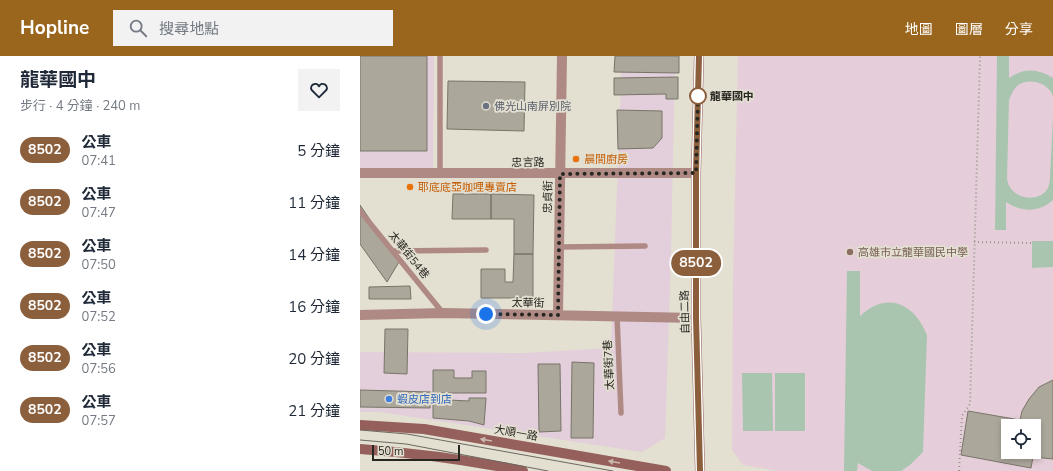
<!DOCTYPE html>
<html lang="zh-TW">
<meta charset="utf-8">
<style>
body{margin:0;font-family:"Nunito Sans","Noto Sans TC",sans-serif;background:#f2f2f3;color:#1f2937;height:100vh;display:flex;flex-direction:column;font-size:15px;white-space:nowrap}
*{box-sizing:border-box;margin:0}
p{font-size:13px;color:#747a83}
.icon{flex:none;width:22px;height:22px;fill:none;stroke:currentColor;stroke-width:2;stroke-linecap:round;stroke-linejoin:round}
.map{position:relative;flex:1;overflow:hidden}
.sheet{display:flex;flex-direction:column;background:#fff;width:360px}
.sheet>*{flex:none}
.badge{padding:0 8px;border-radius:13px;font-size:14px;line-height:26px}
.buttons{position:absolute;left:641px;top:363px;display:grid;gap:8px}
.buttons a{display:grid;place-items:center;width:40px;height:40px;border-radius:0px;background:#fff;box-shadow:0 2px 6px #0003;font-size:20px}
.scale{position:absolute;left:12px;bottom:10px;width:88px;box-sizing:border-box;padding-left:4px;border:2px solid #282621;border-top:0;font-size:11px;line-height:14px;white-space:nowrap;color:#282621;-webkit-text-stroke:3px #e3dfd1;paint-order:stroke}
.you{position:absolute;width:20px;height:20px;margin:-10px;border:3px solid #fff;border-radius:50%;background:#1a73e8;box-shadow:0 0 0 6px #1a73e833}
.map>.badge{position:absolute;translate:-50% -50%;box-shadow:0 0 0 2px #fff}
.round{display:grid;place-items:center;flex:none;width:42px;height:42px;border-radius:0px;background:#f2f2f3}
.overview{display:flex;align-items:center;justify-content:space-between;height:68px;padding:0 20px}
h1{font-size:19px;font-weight:700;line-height:30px}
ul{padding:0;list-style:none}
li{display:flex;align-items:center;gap:12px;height:52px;padding:0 20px}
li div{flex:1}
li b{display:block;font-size:15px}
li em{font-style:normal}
li .badge{min-width:44px;font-weight:700;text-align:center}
header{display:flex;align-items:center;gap:24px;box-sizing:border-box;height:56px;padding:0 20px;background:#9a661d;color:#fff}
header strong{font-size:19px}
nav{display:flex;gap:22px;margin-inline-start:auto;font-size:14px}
.search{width:280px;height:36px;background:#f2f2f3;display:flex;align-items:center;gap:10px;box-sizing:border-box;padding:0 14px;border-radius:0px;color:#747a83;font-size:15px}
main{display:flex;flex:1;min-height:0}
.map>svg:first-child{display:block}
</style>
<header>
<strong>Hopline</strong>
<div class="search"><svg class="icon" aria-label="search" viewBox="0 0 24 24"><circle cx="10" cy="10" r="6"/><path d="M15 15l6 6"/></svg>搜尋地點</div>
<nav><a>地圖</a><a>圖層</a><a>分享</a></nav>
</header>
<main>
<section class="sheet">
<div class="overview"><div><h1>龍華國中</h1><p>步行 · 4 分鐘 · 240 m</p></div><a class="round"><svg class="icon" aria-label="heart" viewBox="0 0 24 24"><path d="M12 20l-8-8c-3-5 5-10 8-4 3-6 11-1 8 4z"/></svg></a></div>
<ul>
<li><span class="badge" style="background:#8b5e3c;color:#fff">8502</span><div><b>公車</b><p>07:41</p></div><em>5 分鐘</em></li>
<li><span class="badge" style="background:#8b5e3c;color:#fff">8502</span><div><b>公車</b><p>07:47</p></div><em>11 分鐘</em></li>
<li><span class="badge" style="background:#8b5e3c;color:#fff">8502</span><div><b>公車</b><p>07:50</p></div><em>14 分鐘</em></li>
<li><span class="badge" style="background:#8b5e3c;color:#fff">8502</span><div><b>公車</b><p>07:52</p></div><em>16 分鐘</em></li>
<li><span class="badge" style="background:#8b5e3c;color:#fff">8502</span><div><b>公車</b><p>07:56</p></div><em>20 分鐘</em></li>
<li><span class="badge" style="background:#8b5e3c;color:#fff">8502</span><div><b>公車</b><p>07:57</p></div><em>21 分鐘</em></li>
</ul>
</section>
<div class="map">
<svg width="693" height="415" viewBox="0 0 693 415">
<rect width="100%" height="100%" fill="#e3dfd1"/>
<path fill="#e3cedc" d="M0,0H74L73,113L0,112Z
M262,0H315L311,197L305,382L282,396L20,356H0V296L166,297L251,292Z"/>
<path fill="#e5ced9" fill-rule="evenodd" d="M378,0H693V415H419L383,409L372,394L373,223ZM648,370H674V396H648Z"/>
<path fill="#a9c5b0" d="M637,0H649V22C663,12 678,12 693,22V40C688,26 668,21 657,30C653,34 651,39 649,44L647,123C648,127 649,131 652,134C660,143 677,145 686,135C689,131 690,125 690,120L693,62V144C679,157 661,156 646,146V174H635Z
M672,185H693V211L672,212Z
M487,215H500V260C527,235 554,247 567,279L563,396L550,409L541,415H512L498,407L497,415H484Z
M382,317H412L413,375H383Z
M415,317H445V375H415Z"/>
<path fill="#aca79b" stroke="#787468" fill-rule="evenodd" d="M0,0H67V95H0Z
M255,0H319V17L254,16Z
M318,21V43H306V38L254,39V22Z
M88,25L165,26L164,75L87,73Z
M257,54L302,55V82L293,92L258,93Z
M93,138H131V163H92Z
M131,138L174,139L173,198H154V163H131Z
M0,149L39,206L27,226L0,188Z
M154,198H173V242H121V213H145V226H153Z
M50,230L51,243H9V231Z
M25,273H48L47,318L24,317Z
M212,306L234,307L233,382H211Z
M178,308H200L201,375L179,376Z
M73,314H94V322H112V315H126V337H73Z
M693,324V403L673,401L671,412L601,399L608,355L660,364L662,355L669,343L679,331ZM648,370H674V396H648Z
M0,334L71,336L70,352L0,351Z
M109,342H126L124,369L109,365L73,362V346L89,347V344L109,345Z"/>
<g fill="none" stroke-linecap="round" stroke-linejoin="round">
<path stroke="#99968c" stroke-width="2" stroke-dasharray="1 3" stroke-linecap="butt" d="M614,186L672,187
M599,415L602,360L610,348L620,0"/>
<path stroke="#af8a85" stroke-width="5.5" d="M80,0V118
M0,155L83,257
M199,191L285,190
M34,195L126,194
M257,260L261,357"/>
<path stroke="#af8a85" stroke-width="10" d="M0,117H336
M0,259L83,257L336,262
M198,259L202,0"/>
<path stroke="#95605b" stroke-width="10" d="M339,0L336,117V262L340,415
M0,369L64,373L306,415
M0,393C55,397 109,404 163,415"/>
<path stroke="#6c6961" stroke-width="1" d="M0,374L47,378L253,415
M0,384L46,388L188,415"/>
</g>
<defs><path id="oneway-solid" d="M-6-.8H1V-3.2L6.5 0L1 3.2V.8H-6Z"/></defs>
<g fill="#ccb9ae">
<use href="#oneway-solid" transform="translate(126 384) rotate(-170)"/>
<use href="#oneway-solid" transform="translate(254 406) rotate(-170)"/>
</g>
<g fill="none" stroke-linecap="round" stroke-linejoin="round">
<g stroke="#fff" stroke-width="9">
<path id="line" d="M339,0L336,117V262L340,415"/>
</g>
<use href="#line" stroke="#8b5e3c" stroke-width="6"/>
<path stroke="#282621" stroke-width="4" stroke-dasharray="0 7.2" d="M126,258L198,259L200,118L336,117L338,40"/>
</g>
<circle fill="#fff" stroke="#8b5e3c" stroke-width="2" cx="338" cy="40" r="8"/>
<circle fill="#6b7280" stroke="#e3dfd1" stroke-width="1.5" cx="126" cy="50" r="4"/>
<g fill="#e8710a" stroke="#e3dfd1" stroke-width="1.5">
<circle cx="216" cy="103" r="4"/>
<circle cx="50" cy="131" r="4"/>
</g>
<circle fill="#8d6e63" stroke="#e3dfd1" stroke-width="1.5" cx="490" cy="196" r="4"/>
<circle fill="#3f7fe0" stroke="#e3dfd1" stroke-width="1.5" cx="29" cy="343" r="4"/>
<g text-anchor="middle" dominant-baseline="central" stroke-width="3.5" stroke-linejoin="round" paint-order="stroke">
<g font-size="11" font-weight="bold" fill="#282621" stroke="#e3dfd1" text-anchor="start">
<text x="350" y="40">龍華國中</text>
</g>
<g font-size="11" fill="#5b616d" stroke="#e3dfd1" text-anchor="start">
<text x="134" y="50">佛光山南屏別院</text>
</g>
<g font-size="11" fill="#c56008" stroke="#e3dfd1" text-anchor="start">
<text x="224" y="103">晨間廚房</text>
<text x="58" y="131">耶底底亞咖哩專賣店</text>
</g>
<g font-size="11" fill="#282621" stroke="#e3dfd1">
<text x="168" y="106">忠言路</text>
<text transform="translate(188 141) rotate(-89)">忠貞街</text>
<text transform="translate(49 199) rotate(51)">太華街54巷</text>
<text transform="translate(168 247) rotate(1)">太華街</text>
<text transform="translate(325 256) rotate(-91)">自由二路</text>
<text transform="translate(249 309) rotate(-93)">太華街7巷</text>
<text transform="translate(156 377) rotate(10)">大順一路</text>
</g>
<g font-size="11" fill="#785e54" stroke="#e3dfd1" text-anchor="start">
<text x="498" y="196">高雄市立龍華國民中學</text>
</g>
<g font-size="11" fill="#366cbe" stroke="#e3dfd1" text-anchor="start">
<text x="37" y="343">蝦皮店到店</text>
</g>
</g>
</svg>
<div class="buttons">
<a><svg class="icon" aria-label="locate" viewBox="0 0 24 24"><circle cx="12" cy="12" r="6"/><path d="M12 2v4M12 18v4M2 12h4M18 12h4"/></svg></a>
</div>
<div class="scale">50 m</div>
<div class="you" style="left:126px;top:258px"></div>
<b class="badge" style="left:336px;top:207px;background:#8b5e3c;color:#fff">8502</b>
</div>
</main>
